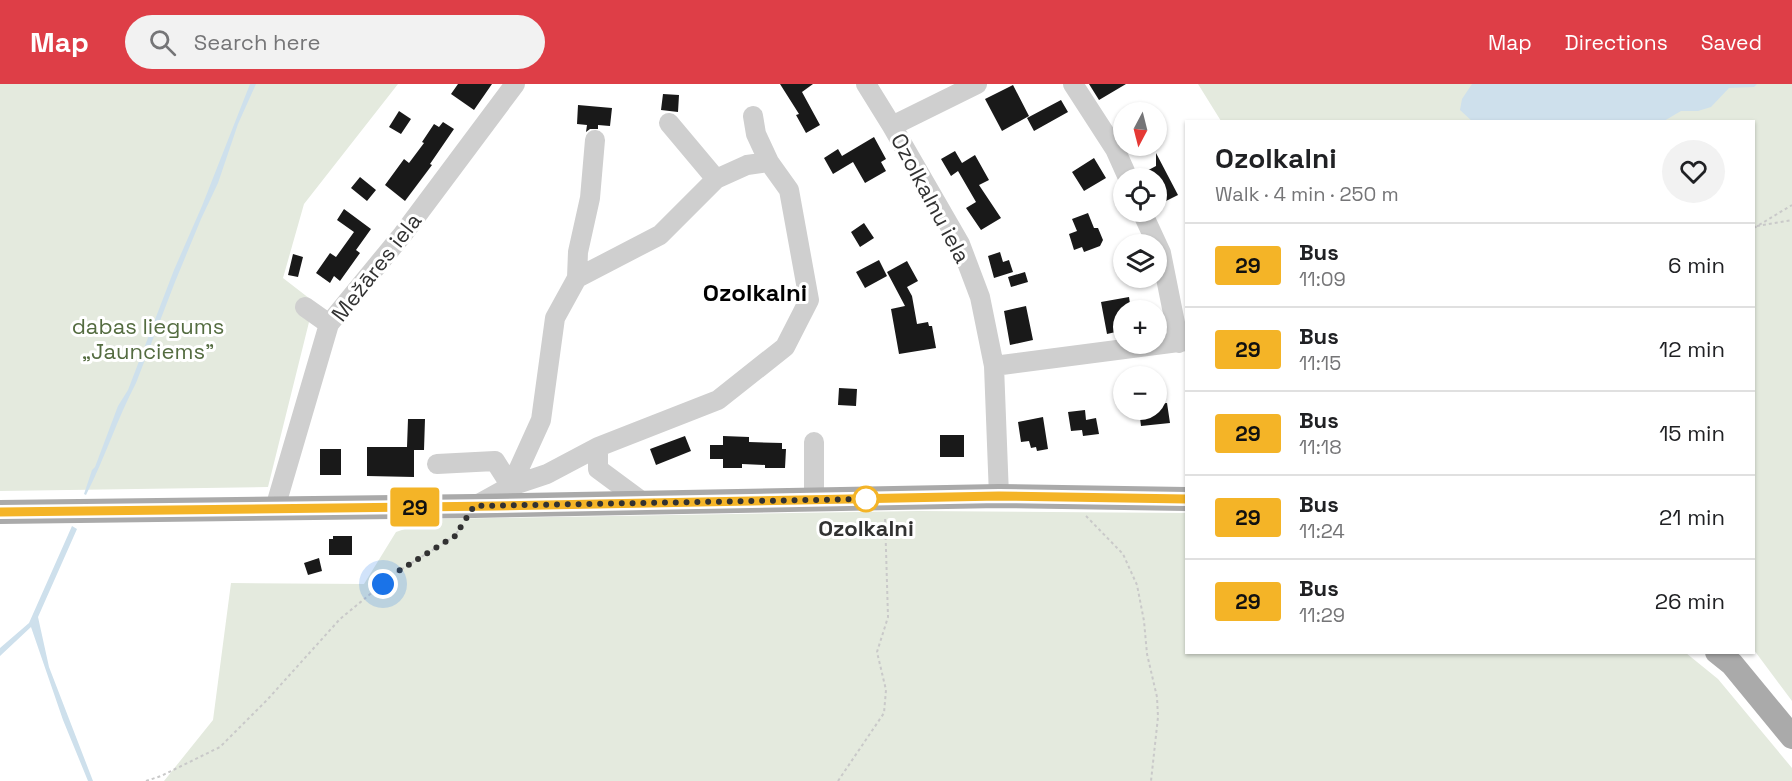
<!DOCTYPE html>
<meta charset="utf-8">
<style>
body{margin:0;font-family:"Space Grotesk",sans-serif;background:#f2f2f2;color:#202124;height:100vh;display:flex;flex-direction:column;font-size:22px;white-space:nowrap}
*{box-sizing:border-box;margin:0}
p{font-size:20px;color:#757577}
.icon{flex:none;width:33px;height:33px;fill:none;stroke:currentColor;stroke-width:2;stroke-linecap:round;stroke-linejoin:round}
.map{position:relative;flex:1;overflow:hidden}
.drawer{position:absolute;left:1185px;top:36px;width:570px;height:534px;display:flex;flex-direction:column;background:#fff;border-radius:0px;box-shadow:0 2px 4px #0004}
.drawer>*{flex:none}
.badge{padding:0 12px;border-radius:4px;font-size:21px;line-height:39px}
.needle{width:39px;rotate:187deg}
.buttons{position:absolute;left:1113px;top:18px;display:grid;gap:12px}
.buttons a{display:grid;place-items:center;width:54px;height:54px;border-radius:50%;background:#fff;box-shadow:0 2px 4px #0004;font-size:30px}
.you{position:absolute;width:30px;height:30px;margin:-15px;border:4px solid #fff;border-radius:50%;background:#1a73e8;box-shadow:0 0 0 9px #1a73e833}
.map>.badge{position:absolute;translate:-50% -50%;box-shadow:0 0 0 3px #fff}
.round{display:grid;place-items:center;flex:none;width:63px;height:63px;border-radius:32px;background:#f2f2f2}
.head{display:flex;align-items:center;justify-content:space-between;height:102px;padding:0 30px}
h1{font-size:28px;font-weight:600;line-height:45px}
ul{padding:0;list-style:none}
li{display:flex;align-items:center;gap:18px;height:84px;padding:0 30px;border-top:2px solid #e0e0e0}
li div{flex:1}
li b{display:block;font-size:22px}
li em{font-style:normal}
li .badge{min-width:66px;font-weight:700;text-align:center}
header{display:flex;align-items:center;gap:36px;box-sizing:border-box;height:84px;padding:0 30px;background:#de3e47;color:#fff}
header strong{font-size:28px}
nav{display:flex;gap:33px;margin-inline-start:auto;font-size:21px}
.search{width:420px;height:54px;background:#f2f2f2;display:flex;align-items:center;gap:15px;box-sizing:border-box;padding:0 21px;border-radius:33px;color:#757577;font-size:22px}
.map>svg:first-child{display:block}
</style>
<header>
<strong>Map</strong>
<div class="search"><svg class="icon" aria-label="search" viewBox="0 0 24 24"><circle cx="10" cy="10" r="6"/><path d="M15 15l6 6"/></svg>Search here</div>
<nav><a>Map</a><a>Directions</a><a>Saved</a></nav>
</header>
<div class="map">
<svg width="1792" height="697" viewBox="0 0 1792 697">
<rect width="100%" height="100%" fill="#fff"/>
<path fill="#e4eade" d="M0,0H398L304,120L283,194L314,218L268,403L0,407Z
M1198,0H1792V617L1754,566V38L1221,37Z
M918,427L1186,429V568L1686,569L1718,595L1792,684V697H164L213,636L231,499L364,500L396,448L434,435Z"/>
<path fill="#cee0ec" d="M250,0H256L238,40L218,99L201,135L175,198L136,299C117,335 105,374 86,411L84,410L92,386L95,383L118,322L128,306L174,186L202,122Z
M1472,0H1757L1754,3L1729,4L1711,23L1698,27H1681L1664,37L1473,38L1460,26L1462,15Z
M72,442L77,445L38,533L49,583L93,697H88L63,636L31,543L0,572V564L29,539Z"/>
<path fill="#191919" d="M458,0H492L474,26L451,10Z
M780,0H813L802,8L820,41L806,49L796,31L799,30Z
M1089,0H1126L1099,16Z
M1013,1L1029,32L1002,47L985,15Z
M663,10L679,11L678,28L661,26Z
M1061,16L1068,28L1034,47L1027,34Z
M578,21L612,24L610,42L598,41V45H590L586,48L587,41L577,40Z
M399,27L411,35L401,50L389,43Z
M443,38L454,45L430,80L432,81L405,117L385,101L404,75L409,79L424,59L422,58L434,40L439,43Z
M874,53L886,75L881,78L886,87L865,99L853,78L833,90L824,74L838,65L842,72Z
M955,67L962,79L975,71L989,96L979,101L1001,134L981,146L966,124L976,118L958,87L951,92L941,75Z
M1156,69L1178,111L1162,119L1156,109V94H1140L1139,91L1156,82Z
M1094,74L1106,94L1084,107L1072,88Z
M360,93L376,106L367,117L351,104Z
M344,125L371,145L356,166L360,169L340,197L334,192L330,199L316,189L330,169L336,173L354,148L337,136Z
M1088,129L1094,144H1098L1103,156L1100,162L1084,168L1082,163L1074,166L1069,150L1077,147L1072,135Z
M864,139L874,154L860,163L851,148Z
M1000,168L1003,178L1009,176L1013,188L994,194L988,172Z
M293,170L303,173L298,193L288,191Z
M879,176L887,192L865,204L856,188Z
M907,177L918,197L907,203L912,212L917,240L928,238L929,242H932L936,264L899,270L891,225L905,222L887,188Z
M1025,188L1028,198L1011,203L1008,193Z
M1129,213L1131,226H1124V242L1119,243L1120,247L1107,250L1101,218Z
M1026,222L1033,256L1010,261L1004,227Z
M839,304L857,305L856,322L838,321Z
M1167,319L1170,339L1141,342L1139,326H1156V320Z
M1085,326L1086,336L1096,334L1099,350L1083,352L1082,346L1071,347L1068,328Z
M1043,333L1048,365L1037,367L1036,363L1031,364L1029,357L1021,358L1018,338Z
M408,335H425L424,366H414V393L367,392V363H407Z
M940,351H964V373H940Z
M685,352L691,367L656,381L650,365Z
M723,352L749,353V358L782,359V365H786L785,384H765V381L742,380V384H723V375H710V361H723Z
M320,365H341V391H320Z
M333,452H352V471H329V455H333Z
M319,474L322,487L308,491L304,479Z"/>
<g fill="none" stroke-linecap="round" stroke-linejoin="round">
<path stroke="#c9c9c9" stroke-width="2" stroke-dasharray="3 3" stroke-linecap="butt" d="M1757,142L1792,136
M1754,144L1792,121
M1086,432L1123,470L1137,501L1144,537L1147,570L1157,613L1158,633L1151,697
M146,697L161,692L220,663L267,616L340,535L397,488L455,452L461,442
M838,697L884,629L886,606L877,568L888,533L885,432"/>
<path stroke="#cfcfcf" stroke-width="20" d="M866,0L892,42L960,160L980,213L994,282L999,412
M1073,0L1115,65L1128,94
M753,32L756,50L769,78
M669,39L716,95
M892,42L977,0
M1142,128L1161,169L1179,259
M577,194L578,168L590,114L595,56
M305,223L329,240
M994,282L1186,257
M814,358V417
M437,380L495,377L511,402L547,390L598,363
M475,422L511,402L541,336L555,234L577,194L660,151L716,95L747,81L769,78L789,106L809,216L785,263L718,316L598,363V385L644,419
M275,424L329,240L403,150L515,0"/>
<path stroke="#aaa" stroke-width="24" d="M0,428L474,422L999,412L1186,415
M1717,568L1732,580L1792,653"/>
</g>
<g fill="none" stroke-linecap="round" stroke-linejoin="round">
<g stroke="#fff" stroke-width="14">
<path id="line" d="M0,428L496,422L999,412L1186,415"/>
</g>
<use href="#line" stroke="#f4b427" stroke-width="9"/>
<path stroke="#323232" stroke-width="6" stroke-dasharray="0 10.8" d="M383,500L397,488L455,452L474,422L866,415"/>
</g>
<circle fill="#fff" stroke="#f4b427" stroke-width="3" cx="866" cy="415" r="12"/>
<g text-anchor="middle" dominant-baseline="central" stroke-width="6" stroke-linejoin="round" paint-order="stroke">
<g font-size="22" fill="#323232" stroke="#fff">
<text transform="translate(931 114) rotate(62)">Ozolkalnu iela</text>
<text transform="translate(376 183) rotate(-52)">Mežāres iela</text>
</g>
<g font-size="22" fill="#546c40" stroke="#fff">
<text x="148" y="242">dabas liegums<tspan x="148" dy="25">„Jaunciems”</tspan></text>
</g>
<g font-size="22" font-weight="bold" fill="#323232" stroke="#fff">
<text x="866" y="444">Ozolkalni</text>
</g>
<g font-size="24" font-weight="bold" fill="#000" stroke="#fff">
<text x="755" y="208">Ozolkalni</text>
</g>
</g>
</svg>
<div class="buttons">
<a><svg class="needle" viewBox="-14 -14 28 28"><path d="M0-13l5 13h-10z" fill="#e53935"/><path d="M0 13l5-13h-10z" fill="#757577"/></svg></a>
<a><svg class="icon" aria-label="locate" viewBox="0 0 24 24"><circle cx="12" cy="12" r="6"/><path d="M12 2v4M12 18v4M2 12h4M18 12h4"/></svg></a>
<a><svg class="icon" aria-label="layers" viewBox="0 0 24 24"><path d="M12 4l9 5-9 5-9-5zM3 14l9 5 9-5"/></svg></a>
<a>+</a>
<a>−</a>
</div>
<div class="you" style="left:383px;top:500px"></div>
<b class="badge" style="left:415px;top:423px;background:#f4b427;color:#111">29</b>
<section class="drawer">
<div class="head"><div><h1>Ozolkalni</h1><p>Walk · 4 min · 250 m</p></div><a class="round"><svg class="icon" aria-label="heart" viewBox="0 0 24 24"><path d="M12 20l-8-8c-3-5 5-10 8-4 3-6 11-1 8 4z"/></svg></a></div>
<ul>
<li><span class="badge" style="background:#f4b427;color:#111">29</span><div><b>Bus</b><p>11:09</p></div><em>6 min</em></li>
<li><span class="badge" style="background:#f4b427;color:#111">29</span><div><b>Bus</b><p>11:15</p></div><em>12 min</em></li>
<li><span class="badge" style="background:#f4b427;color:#111">29</span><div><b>Bus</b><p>11:18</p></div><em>15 min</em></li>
<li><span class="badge" style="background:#f4b427;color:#111">29</span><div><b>Bus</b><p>11:24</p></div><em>21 min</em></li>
<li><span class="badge" style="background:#f4b427;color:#111">29</span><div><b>Bus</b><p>11:29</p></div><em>26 min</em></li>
</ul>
</section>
</div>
